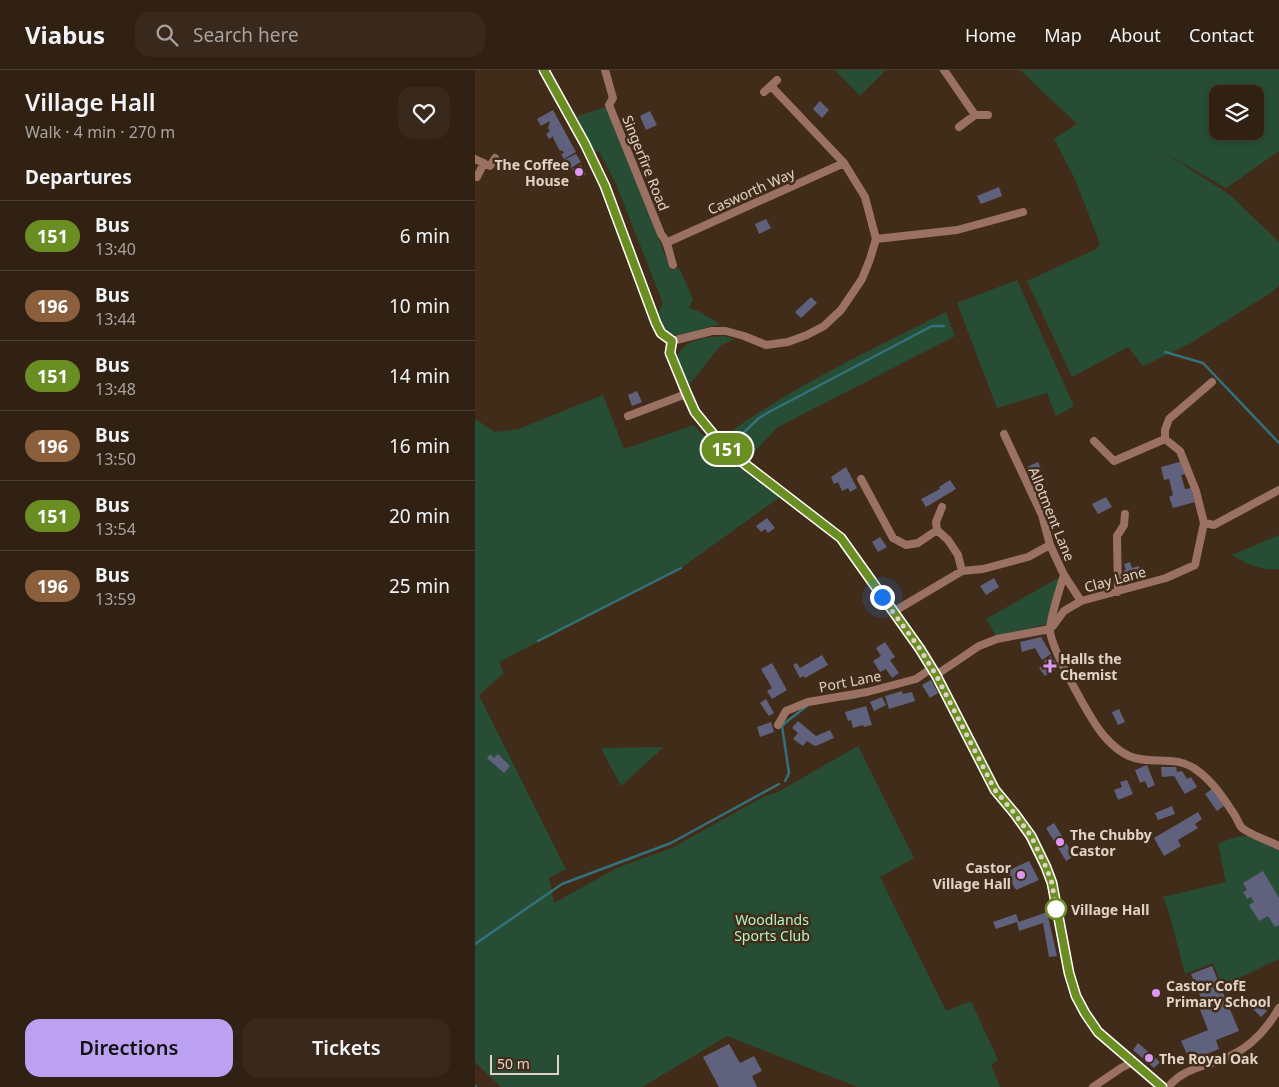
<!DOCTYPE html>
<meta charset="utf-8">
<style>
body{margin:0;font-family:"Noto Sans",sans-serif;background:#39291c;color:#f1f3f6;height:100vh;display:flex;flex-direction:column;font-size:19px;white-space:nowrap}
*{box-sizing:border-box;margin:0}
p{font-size:16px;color:#a8a3a0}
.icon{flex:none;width:28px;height:28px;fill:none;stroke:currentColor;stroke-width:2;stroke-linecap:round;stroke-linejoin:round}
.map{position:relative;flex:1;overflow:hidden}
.panel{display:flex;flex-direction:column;background:#312113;width:475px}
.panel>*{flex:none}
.badge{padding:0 10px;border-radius:16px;font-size:18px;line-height:32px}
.buttons{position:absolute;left:734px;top:15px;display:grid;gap:10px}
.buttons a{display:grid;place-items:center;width:55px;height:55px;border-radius:10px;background:#312113;box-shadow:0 2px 8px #0003,0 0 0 1px #4c3e33;font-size:25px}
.scale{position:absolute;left:15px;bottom:12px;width:69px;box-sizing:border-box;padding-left:5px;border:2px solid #e0d2c6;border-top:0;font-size:14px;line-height:18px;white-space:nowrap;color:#e0d2c6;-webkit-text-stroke:4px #412c19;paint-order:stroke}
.you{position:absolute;width:25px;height:25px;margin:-12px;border:4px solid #fff;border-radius:50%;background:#1a73e8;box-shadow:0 0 0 8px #1a73e833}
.map>.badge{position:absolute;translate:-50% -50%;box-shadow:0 0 0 2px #fff}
h2{padding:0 25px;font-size:19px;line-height:45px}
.round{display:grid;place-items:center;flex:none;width:52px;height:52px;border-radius:15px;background:#39291c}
.overview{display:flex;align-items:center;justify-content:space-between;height:85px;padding:0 25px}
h1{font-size:24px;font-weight:600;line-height:38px}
.primary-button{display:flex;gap:10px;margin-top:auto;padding:10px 25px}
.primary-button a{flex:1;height:58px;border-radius:15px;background:#bca0f2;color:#111;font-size:20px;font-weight:600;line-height:58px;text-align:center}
.primary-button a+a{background:#39291c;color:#f1f3f6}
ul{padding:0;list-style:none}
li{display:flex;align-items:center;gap:15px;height:70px;padding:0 25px;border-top:1px solid #4c3e33}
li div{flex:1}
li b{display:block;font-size:19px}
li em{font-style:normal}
li .badge{min-width:55px;font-weight:700;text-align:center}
header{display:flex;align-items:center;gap:30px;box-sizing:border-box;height:70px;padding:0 25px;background:#312113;border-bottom:1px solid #4c3e33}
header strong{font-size:24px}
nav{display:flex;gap:28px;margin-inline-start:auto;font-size:18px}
.search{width:350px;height:45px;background:#39291c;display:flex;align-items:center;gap:12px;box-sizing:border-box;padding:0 18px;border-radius:15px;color:#a8a3a0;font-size:19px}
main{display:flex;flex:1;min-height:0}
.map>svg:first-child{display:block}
</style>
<header>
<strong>Viabus</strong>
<div class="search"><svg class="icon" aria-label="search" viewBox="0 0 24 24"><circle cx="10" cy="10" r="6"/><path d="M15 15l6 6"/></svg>Search here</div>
<nav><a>Home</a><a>Map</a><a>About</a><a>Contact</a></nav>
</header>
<main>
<section class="panel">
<div class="overview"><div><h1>Village Hall</h1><p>Walk · 4 min · 270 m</p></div><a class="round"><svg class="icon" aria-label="heart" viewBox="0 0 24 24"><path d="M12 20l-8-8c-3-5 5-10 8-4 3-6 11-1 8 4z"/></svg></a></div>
<h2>Departures</h2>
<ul>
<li><span class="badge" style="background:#6b8e23;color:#fff">151</span><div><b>Bus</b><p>13:40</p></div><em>6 min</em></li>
<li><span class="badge" style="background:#8b5e3c;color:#fff">196</span><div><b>Bus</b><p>13:44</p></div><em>10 min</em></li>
<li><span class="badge" style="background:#6b8e23;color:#fff">151</span><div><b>Bus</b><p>13:48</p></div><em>14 min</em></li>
<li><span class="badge" style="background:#8b5e3c;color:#fff">196</span><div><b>Bus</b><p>13:50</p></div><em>16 min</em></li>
<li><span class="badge" style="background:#6b8e23;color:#fff">151</span><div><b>Bus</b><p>13:54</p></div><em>20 min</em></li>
<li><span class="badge" style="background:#8b5e3c;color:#fff">196</span><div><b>Bus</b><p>13:59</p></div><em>25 min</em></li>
</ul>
<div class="primary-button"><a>Directions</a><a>Tickets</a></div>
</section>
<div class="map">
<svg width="804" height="1017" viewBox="0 0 804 1017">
<rect width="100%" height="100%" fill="#412c19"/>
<path fill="#274e35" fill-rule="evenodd" d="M360,0H411L385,26Z
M545,0H804V81L751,118L690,83L755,125L804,172V215L797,222L714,274L668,296L653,277L597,307L552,211L621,179L625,174L600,109L579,69L602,54ZM742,24H780V61H742Z
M131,37L196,200L204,198L218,229L214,238L223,241L245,254C236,256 227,259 218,262C195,268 190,266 183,243L188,233L141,114L124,81L119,83L102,46Z
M542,210L599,336L581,346L572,323L522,338L482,233Z
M471,242L480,266L303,357L275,386L251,365C318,316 396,280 471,242Z
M248,266L260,269L246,275L214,315L202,288C206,270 232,267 248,266Z
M128,325L149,379L219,355L241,380L305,427L206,498L24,592L29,603L4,625L91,799L74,808L79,833L144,797L197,778L288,727L303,722L383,676L439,788L405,807L471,941L496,931L523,990L516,995L525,1017H383L252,966L167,1017H26L0,992V349L20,362L44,359Z
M804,465V499C786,501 772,494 757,485Z
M585,507L572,554L521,566L511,549Z
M189,677L146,716L126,678Z
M774,766L804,780V889L747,916L738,893L710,904L693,839L688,827L751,812L743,773L762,767Z"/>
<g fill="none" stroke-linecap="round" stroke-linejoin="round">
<path stroke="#33717d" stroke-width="2.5" d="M690,282L728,293L804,373
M266,365L284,348L294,342L457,256H469
M63,571L206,498
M370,629L382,627
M310,711L314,703L307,656C309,653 328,639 332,636
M0,874L87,814L196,773L304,714
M0,1016L1,1017"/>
</g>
<path fill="#60617d" d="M345,31L354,40L347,48L338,39Z
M78,40L101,82L89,89L86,84L89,83L87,80L85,81L78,68L79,66L74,69L71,64L75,61L73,58L75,51L66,56L62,49Z
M175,41L182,55L171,60L165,46Z
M101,84L106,92L94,99L89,90Z
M106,95L111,104L103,109L97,99Z
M524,117L527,126L506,134L502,126Z
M291,149L296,158L284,164L280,154Z
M336,227L342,233L326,248L320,242Z
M162,321L167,332L157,336L153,325Z
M708,391L711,404L706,405L710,419L716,418L720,432L698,438L694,427L698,425L694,409L689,410L686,397Z
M563,392L567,401L565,403L566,405L560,409L552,397Z
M371,397L382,418L375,422L373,418L367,421L363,412L359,414L356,407Z
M475,410L481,419L451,437L446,429L465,419L464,417Z
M631,427L637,437L623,444L617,434Z
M292,448L300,458L293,463L290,459L286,462L281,456Z
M405,467L412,477L403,482L397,472Z
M655,492L657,498L664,496L666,503L657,506L659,512L652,513L649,500H651L649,494Z
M519,508L524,517L511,525L505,516Z
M566,567L576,584L567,590L560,578L547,582L545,572Z
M410,572L420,587L415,590L424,603L417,608L411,599L405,602L398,591L406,586L401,578Z
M347,585L353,595L330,608L329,606L325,608L318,595L322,593L325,598Z
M576,586L584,597L570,606L564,598L571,594L569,591Z
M297,593L312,620L297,629L292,621L297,618L286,599Z
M456,610L463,623L455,628L447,615Z
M427,621L428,624L437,622L440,631L414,639L410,626Z
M407,627L411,635L399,641L395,632Z
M291,629L299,643L294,646L285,633Z
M391,636L397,655L389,657L388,655L378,658L376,650L373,651L370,642Z
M644,639L650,652L643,655L637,642Z
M323,651L341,666L355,660L359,668L341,676L338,675L332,671L328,676L318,669L323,663L317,658Z
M296,652L299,662L285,667L282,657Z
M15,684L19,688L23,684L35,696L29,703L12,688Z
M672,695L680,715L673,718L670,711L665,713L660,700Z
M686,697H701L702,702L707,701L712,709L716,707L722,717L710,724L699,706L687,707Z
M652,710L658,724L643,730L639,720L647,717L645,712Z
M737,719L749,736L742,741L730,724Z
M697,736L700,744L683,750L680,743Z
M723,742L727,749L720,754L723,758L703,770L706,776L689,786L679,768Z
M579,753L599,786L591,791L571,758Z
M554,791L564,810L541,820L530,802Z
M788,801L804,828V855L800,857L793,846L784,851L774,835L779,832L776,827L772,829L768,822L772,820L768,813Z
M572,842L582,886L574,887L568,853L544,861L542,852L521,859L518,852L541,844L544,852Z
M737,896L764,961L741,970L744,979L715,991L706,971L733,960L724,937L729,935L716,904Z
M782,931L792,941L786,947L776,937Z
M663,973L685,992L679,998L658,980Z
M254,974L265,993L279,986L287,1001L277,1006L282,1017H244L228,987Z"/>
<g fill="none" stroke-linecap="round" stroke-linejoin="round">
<path stroke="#9a7163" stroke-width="8" d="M130,0L138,28L134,35L186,164C194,173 194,184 198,195
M469,0L500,45
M289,22L302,10
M484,57L500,45H513
M0,89L15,96L20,88
M2,107L9,93
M401,169L482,160L548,142
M193,172L369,93
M197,271L237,261H251L269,266L291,275L313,272L332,265L349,256L366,240L387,209L395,189L401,169L390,127L369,93L296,16
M153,346L211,324
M529,364L567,445L575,475L589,505L606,531
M619,371L639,391L690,369
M386,409L418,468L431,475L443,473L462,460
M467,437L461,452L462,460L473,470L483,485L487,501
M729,453L721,421L705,381L690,369V360L694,349L737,312
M589,505C585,518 575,548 575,560C575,577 617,653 630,667C637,675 645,682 654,686C677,696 700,683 723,701C738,712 749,729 759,744C762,748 764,755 767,758C772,763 796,772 804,776
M643,522L642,466L649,455L650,444
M418,542L487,501L508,499L553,487L575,475
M578,556L589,541L606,531L691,508L720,495L729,453L739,455L804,420
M461,605L504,576L522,569L575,559
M303,655L311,641L333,632L392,622L441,609L457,598
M618,1017L646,998L658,992
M693,1017C711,996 732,997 755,986C777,976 792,959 804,938"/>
<path stroke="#d5937e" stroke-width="10" d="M69,0L110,74L130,116L181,253L186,263L197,271L195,283L211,324L220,342L238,364L265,391L366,468L445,579L461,605L520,720L540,744L555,766L571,797L577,813L594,903L601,926L610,943L623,962L687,1017"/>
</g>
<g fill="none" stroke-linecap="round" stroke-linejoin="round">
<g stroke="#fff" stroke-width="11">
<path id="line" d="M69,0L110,74L130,116L181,253L186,263L197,271L195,283L212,324L220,342L238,364L266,391L366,468L445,579L461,605L520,720L540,744L556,766L571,797L577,813L594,903L601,926L610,943L623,962L687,1017"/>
</g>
<use href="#line" stroke="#6b8e23" stroke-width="8"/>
<path stroke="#e0d2c6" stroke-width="5" stroke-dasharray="0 9" d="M407,527L445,579L461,605L520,720L540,744L556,766L571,797L577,813L582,845L581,839"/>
</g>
<g fill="#de98f3" stroke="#412c19" stroke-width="2">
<circle cx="104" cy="102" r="5"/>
<path d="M572.5 588.5h5v5h5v5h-5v5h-5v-5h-5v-5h5z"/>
<circle cx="585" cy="772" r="5"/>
<circle cx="546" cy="805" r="5"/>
<circle cx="681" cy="923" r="5"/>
<circle cx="674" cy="988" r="5"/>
</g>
<circle fill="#fff" stroke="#6b8e23" stroke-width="2.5" cx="581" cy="839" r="10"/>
<g text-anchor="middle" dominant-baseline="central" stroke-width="5" stroke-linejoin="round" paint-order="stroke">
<g font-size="14" fill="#e0d2c6" stroke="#412c19">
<text transform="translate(171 93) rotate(68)">Singerfire Road</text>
<text transform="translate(276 121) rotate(-24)">Casworth Way</text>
<text transform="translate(577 444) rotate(68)">Allotment Lane</text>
<text transform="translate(640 509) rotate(-15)">Clay Lane</text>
<text transform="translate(375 611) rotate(-11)">Port Lane</text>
</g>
<g font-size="14" font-weight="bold" fill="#e0d2c6" stroke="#412c19" text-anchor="start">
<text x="94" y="94" text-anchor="end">The Coffee<tspan x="94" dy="16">House</tspan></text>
<text x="585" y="588">Halls the<tspan x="585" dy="16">Chemist</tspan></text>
<text x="595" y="764">The Chubby<tspan x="595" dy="16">Castor</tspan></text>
<text x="536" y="797" text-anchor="end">Castor<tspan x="536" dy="16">Village Hall</tspan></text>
<text x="691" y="915">Castor CofE<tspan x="691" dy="16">Primary School</tspan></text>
<text x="684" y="988">The Royal Oak</text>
</g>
<g font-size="14" font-weight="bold" fill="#e0d2c6" stroke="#412c19" text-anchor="start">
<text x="596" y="839">Village Hall</text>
</g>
<g font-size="14" fill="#aff5c5" stroke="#412c19">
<text x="297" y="849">Woodlands<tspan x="297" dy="16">Sports Club</tspan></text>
</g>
</g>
</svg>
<div class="buttons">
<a><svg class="icon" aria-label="layers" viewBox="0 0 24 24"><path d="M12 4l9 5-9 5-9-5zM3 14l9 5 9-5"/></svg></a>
</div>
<div class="scale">50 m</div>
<div class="you" style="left:407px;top:527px"></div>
<b class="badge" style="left:252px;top:379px;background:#6b8e23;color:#fff">151</b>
</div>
</main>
